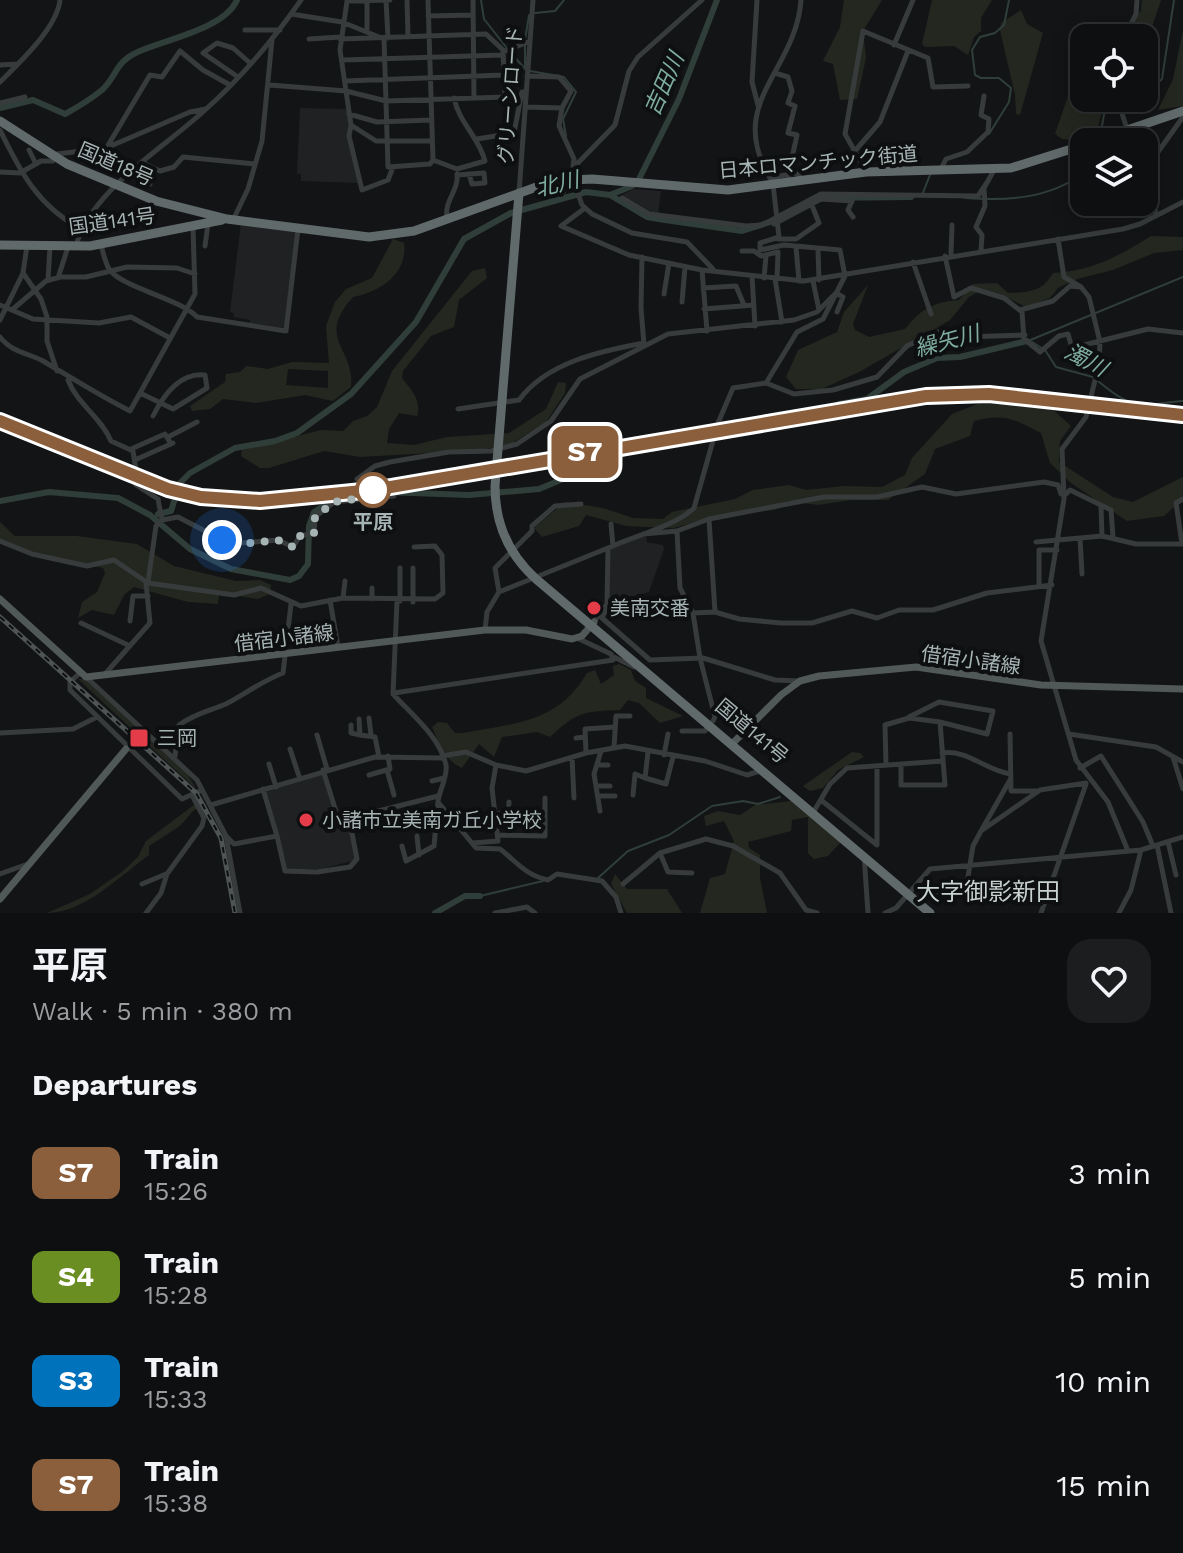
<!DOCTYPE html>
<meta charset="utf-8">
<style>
body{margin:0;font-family:"Work Sans","Noto Sans JP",sans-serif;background:#1c1d1e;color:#f1f3f6;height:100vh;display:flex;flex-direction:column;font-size:30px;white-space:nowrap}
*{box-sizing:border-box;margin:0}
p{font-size:26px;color:#9b9c9f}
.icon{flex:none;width:44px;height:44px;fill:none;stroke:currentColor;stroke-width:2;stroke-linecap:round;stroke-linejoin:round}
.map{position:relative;height:913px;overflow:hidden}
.panel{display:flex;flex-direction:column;background:#0e0f10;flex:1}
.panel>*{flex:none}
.badge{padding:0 16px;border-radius:12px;font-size:28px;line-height:52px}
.buttons{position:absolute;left:1070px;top:24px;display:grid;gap:16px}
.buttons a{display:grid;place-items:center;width:88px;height:88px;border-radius:16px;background:#0e0f10;box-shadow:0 4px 20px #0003,0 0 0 2px #2e2f30;font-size:40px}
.you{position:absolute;width:40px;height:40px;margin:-20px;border:6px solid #fff;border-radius:50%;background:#1a73e8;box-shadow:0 0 0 12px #1a73e833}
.map>.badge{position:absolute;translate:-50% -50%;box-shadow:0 0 0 4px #fff}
h2{padding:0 32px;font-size:30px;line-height:72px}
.round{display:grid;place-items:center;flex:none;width:84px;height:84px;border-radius:24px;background:#1c1d1e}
.summary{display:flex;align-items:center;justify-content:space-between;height:136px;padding:0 32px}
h1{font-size:38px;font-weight:700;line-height:60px}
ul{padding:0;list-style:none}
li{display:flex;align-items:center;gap:24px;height:104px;padding:0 32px}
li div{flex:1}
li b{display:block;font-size:30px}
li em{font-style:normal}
li .badge{min-width:88px;font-weight:700;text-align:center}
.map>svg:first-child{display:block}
</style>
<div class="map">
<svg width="1183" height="913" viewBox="0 0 1183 913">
<rect width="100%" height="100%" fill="#131415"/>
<path fill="#1f2122" d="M300,108L348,109V137L358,183L301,181V174H297Z
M634,189L661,191L658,216L622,195Z
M241,223L298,231L285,328L250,323V320L234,317V313L230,312Z
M571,450L572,457L485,473L285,503V492L334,489L362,479L383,481Z
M646,535L647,542L663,545L664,549L649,592L627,598H609L610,549Z
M322,773L338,821L349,819L356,860L321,869H287L265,791Z"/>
<path fill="#242720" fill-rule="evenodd" d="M844,0H882L863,31L866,58L857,99L840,100L833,64L823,61L840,27Z
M932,0H992L981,18V31L974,37L968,55L954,46L925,47L922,44Z
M1142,0H1161L1151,30L1153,63L1144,77V38H1124L1141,10Z
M1021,10L1027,24L1043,33L1020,115L1016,114L1015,95L1000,30L1001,23Z
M1183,30V106L1158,110L1173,79Z
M1084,72V98H1105L1095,141L1062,139L1055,134L1069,93Z
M1151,236L1183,237V250L1154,253L1113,270L1077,279L1058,288L1050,298L1026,307L998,293L981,290L969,297L950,320L861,371L822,389H796L786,377L798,350L837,332L844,312L868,285L853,324L855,330L869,337L905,329C921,309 933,302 959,300L973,284L997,283L1008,293C1030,292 1042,292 1053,273C1092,271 1119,256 1151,236Z
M393,239L404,243C408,274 380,292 353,297C315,339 355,347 351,387L333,401L305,395L256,403L223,399L210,409L192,411L190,406L225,382L226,374L240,372L246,366L268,369L292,362L329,363L326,326L335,302L346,289L372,278ZM288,369L328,371V388L286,385Z
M485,268L487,278L459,300L454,327L431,336L403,371L402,378C411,390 422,400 417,416L399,413L389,429L387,443L414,445L447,437L509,433L546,409L558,382L566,383L565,393L546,422L511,444L480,450L360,457L324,451L269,468H260L241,456L242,450L321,430L343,431L353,421L367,416L377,407L392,371L472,271Z
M990,399L1048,405L1071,426L1060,441L1059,462L1113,497L1133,502L1183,477V499L1164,516L1127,521L1071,483L1050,463L1041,433C1014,419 1005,413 974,421L970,436L935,449L925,474L888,500H851L818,505L787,501L775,510L719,515L674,528L626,526L586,515L579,526L542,537L534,528L565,502L603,508L633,518L663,519L672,512L735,499L753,490L789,485L806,490L844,486L882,487L905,475L912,458L952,414Z
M0,522L15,536H77L137,544L174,566L236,581L260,580L271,585L270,594L258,599L219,593L218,604L188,602L134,587L124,595L114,615L92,610L78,618L82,602L97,592L105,573L103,568L33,552L0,540Z
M619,664L631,670L635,681L646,688V698L683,716L660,723L639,703L628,700L620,710C584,711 577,712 550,737L537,732L502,737L494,757L479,744L462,768C445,761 439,743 432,727L438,722L447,723L455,733H463C515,723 558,723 587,673L595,670L601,684L614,675L613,666Z
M78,679H85L185,770L197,790Z
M852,752L860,753L864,757L838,770L823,788L810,791L803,786Z
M199,801L203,806L194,810L180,826L149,846V855C120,876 84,913 47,913L90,894L123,871L138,857L146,841Z
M791,801L841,842L828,856L814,859L808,853V817L792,820L791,831L748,842L749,848L760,855V878L767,913H700L710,878L725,874L734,841L724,821L706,826L704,816L718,811L740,815L755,805Z
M615,874L627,889H667L682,913H627L611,884Z"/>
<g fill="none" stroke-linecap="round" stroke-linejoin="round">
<path stroke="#303e3a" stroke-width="2" d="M481,0L484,19L506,47
M535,13L555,11L564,0
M525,40L529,15
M525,46V68
M510,52L526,70
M530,71L564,77L576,92L563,119L566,136
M1144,89L1152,88L1162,79L1174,0
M989,134L1009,102L1011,88L999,78H981L975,75L972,50L980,37L995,33L1004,25L1009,0
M1100,137L1105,109L1113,98
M571,175L572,161
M922,195L930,175
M563,197L568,185
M965,198C1008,201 1048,199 1084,173
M1028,341L1183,277
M1032,342L1045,350L1056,367L1093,377
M1098,381C1135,412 1138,405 1183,401
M598,878L628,851L669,835L712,806L743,801L758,804L780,797
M480,896L543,881"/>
<path stroke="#303e3a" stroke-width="6" d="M0,108L33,100L65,114C78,107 91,99 102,90C118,75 114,62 140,51C168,39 225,28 237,0
M638,181L679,99L717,0
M610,195L632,186
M818,198L911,197
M0,501L49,492L118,498L150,515L190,549L231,569L290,580L299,576L308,564L309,526L314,512L333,500L384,492L469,495L539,489L640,447L763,429L837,414L839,404L867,399L904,372L937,358L960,357L1027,341
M158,514L171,511L180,483L190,473L235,448L275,441L297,433L351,394L416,322L464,239L511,213L586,192L610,195L647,217L665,220L742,231L777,220
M435,913L465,896H480"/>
<path stroke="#373b3b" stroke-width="5" d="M386,0L388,38
M390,0L347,1L340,50L351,125L376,141H432
M407,0L408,37
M428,0L433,160L457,169L485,161C479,137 459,123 454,98
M473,0L474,98
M757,0L752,82L758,105
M801,0C796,72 725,102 770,178L796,173L803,180
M367,1V32
M291,14L342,22L379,37
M428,16L473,15
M245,30H280
M384,38L388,167L430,164L433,160
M1124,38L1136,14L1137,0
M309,39L340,37
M894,45L913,0
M503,52L530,41
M343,60L503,55
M0,65L18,64
M775,73L788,77L792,91L788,103L795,106L788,133L797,135L788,176
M527,76L559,77L571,91L562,108L559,126L574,159L576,188L582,205L592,214L632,233L687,242L713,269
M238,77L203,53L217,43L233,48L250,63
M345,81L504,75
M0,82C19,63 57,28 60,0
M270,85L346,91L386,101L505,97L503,50L486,34L340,39
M1117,98L1127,129
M0,103L25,97
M525,107L562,108
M349,114L377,122L431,120
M351,125L349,136L362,190L388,180L393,167
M0,130C21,173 38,206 81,229
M477,139L514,133L522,92H526
M107,147L150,75L162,77L180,51L203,70L230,85
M29,150L36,164
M854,152L880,122L908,51
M143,163L160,171L174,167L183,157L255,164
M575,166L615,125L629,71L638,57L702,0
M941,169L946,159L967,152L988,132L989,119L981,115L984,96
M136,170L149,175L155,170
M866,171L845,134L863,31L928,58L933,87L968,86
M0,172L20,173L41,161H53L57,154L106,148L190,112L206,109
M457,175L484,173L485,183L472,184L469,174
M129,176L150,184
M519,193L533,0
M622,198L649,214L746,226L762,225L821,194L978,196L988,181
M585,208L561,226L629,255L702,270L804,281L1123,229L1140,224L1183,202
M1156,214L1146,173L1148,166L1183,117
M447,218C444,200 459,191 457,174
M233,220L248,189L262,141L272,40
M774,224L821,199L852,201L848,210L853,217
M779,239H796L819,223L811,203
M1058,239L1064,277L1081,287L1089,297L1100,342L1099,364L1086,417L1062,449L1064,499L1041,641L1076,760L1108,802L1128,851
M101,245C103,252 105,262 109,269C122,288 179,298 197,317L286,331L298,229
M76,246C91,190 163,149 205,110C241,78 273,40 301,0
M205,246L208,224
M796,247L799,281
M818,250L819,280
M981,250L982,235L976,227L985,206L984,188L994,170
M742,251H754L761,256L778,252L777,279
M951,254L952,225
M945,256L954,297L971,288L1004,298L1022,312L1024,339L1040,352L1059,336L1068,334L1072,348L1148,329L1183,333
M642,257L641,308L644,345
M913,262L931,314
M702,270L707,331
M23,273L41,299L47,317V341L57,371
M752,276L755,326
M58,278L68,247
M764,278L766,256
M775,279L782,322
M48,280L50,247
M813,281L819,310
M703,288L736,286L744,305
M836,293L843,297L837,312
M664,294L669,263
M682,302L685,267
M0,305L33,319L99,323L131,317L170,338
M13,309L46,281L60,277H86L127,267L177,268L195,274
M704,309L754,305
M1020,310L1053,301L1070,286L1080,287
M0,320L23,273L27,246
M0,337C11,352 28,353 43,361C72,378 100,396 130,411L195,294L193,227
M68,380C77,404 101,417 111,441L133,451L137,476
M766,383L797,332L823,319L845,276L840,250L784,245L760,250V243L779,237L773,184
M140,393L173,409L207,388L205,375C179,372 163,396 153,416
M458,409L519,400C547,362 601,351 644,343
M170,436L197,422
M131,449L165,434L171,444
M135,460L173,443
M357,479L375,466L390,462L449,452L491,451L517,444L551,421L580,379L668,334L794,320L817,312L836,293
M137,481L136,485L158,499L162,520L156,526L148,582
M1066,494L1070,490L1111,510L1113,537
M1101,507L1102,536
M709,519L715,612
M162,520L178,517L230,544L278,540L293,547L300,536L314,533L315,517L334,502L394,496
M611,524L613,546
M677,531L680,588L693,613L700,658L715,717L713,721
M643,534L677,531L709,519L824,497H877L922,487L956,494L1044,482L1058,485L1061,494
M1080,538L1082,574
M0,541L32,554L87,566L114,560L148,583L234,595L261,588L301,606L343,598L435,599L443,593L442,555L435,546L414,547
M1036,542L1102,536L1136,544H1183
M1182,544L1176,503L1183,499
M400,568V601
M1039,585V550H1057
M499,592L495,568L532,531V526L555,506L581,504
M343,598L345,581
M372,599V588
M330,600L338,647
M397,601L393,694C411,714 440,737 446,765C448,777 439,790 438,802L476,848L500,849C517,862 525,875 548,880L557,874L602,881L616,897L621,913
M413,602V568
M608,606L602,618L650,660L703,658L775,680L799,681
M693,613L715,612L739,619L781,623H812L852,611L877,618L899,610H933L987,593L1052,585
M130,621L133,596H148
M594,622L607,604L608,548C633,536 676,526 694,508L718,423L733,388L766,383L794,394L833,390L877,377L907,346L936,332L963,337L1025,335
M81,623L130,646
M485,630L487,612L499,592L608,548
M614,657L634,667
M81,672L70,682V690L182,799L202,790
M105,674L150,623L146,583
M86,677L197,780L226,836L240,913
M394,693L613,660L611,654L577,638
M909,717L939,702L993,711L987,734L940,722
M369,718L371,735
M359,719L360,735L375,737L379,757
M351,725V733L360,735
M682,731H705L709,726
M0,733L73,729L95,718
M1010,734L1011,791H1037
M1069,734L1156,747L1183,762
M317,735L327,769
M576,738L585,737
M614,747L616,716H630
M290,749L300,779
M648,752L645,778L666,784L673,757
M586,753L585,729L615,727
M942,753C967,749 985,770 1010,774
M664,755L668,734
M175,756L179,725C194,714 209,711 226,704C245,694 262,681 283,673L291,604
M442,756L466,752L496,765L526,771L586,753L625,746L705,761L747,775L763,770
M572,757L574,798
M1173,757L1183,789
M269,764L276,787
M597,765H608
M886,765L885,725L909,718L940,722L945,785H901V764
M1080,768L1101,756L1143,822L1153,846
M323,770L339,821L438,796
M387,770L394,795
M369,775L390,769L388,756
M432,781L444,778
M596,786H610
M633,795L635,774L645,778
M598,796H615
M821,800L877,845V766
M211,805L375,757L442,758
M600,811L594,774L601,751
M814,811L830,784L847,768L943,761
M496,813L508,814L509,802
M981,831L1010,780
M498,835L545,836V798
M277,836L285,871L317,872L350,867L357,859L349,818
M417,836L419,855
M227,837L234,844L277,836L263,789
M1168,842L1176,875
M473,843L498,841L492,788L496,765
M1157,845L1171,913
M402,846L406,861L434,846L438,802
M864,855L868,913
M692,873L668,872L660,853L706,839L733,846L780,873L806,910L817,913
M0,874L28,864
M142,884L166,874
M623,884L660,853
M938,895L967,883L973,846L981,831L1040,790L1086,783
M146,913L161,893L167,874L202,826L204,818L192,795
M495,913L527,907L535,913
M885,913L896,908L930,869L1141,850L1183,837
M1041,913L1086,784
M1119,913L1131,890L1141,850"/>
<path stroke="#515858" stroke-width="7" d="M0,599L86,677L485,630H526L572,639L582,636L594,622
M732,744L781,695L800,681L819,676L916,667L1041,685L1183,689
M0,899L126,749"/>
<path stroke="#616a6a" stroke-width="9" d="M0,121L67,164L156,201L227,219L369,237L414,231L553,181L592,179L728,190L866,172L1011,168L1084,145
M1092,142L1183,111
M519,193L495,486C495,522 508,554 536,579L930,913
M0,245L90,246L222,220"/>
<g stroke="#4e5454" stroke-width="5">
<path id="rail" d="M0,421L149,483L201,497L260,501L389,487L926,396L989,394L1183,415
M0,617L196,793L221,838L235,913"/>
</g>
<use href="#rail" stroke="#0e0f10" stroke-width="2" stroke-dasharray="6" stroke-linecap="butt"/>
</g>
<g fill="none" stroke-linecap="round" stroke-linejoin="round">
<g stroke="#fff" stroke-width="18">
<path id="line" d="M0,421L168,489L201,497L260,501L373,490L926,396L989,394L1183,415"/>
</g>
<use href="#line" stroke="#8b5e3c" stroke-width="12"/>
<path stroke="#a6b4b3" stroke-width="8" stroke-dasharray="0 14.4" d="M222,540L241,544L278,540L293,547L300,536L314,533L315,517L334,502L374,496L373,490"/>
</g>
<circle fill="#fff" stroke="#8b5e3c" stroke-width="4" cx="373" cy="490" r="16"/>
<g fill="#e43d49" stroke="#0e0f10" stroke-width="3">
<circle cx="594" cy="608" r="8"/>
<rect x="129" y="728" width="20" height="20" rx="4"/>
<circle cx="306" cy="820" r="8"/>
</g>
<g text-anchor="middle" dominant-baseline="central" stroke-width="8" stroke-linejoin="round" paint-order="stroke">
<g font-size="20" fill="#a6b4b3" stroke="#0e0f10">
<text transform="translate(510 95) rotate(-86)">グリーンロード</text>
<text transform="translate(818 162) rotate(-5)">日本ロマンチック街道</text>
<text transform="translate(116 164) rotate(23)">国道18号</text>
<text transform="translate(112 221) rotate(-8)">国道141号</text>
<text transform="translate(284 638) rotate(-7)">借宿小諸線</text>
<text transform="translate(971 660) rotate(8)">借宿小諸線</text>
<text transform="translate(752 731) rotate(40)">国道141号</text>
</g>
<g font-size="20" font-weight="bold" fill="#a6b4b3" stroke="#0e0f10">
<text x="373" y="522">平原</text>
</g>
<g font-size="20" fill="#a6b4b3" stroke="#0e0f10" text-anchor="start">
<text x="610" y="608">美南交番</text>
<text x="157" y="738">三岡</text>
<text x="322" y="820">小諸市立美南ガ丘小学校</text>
</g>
<g font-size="22" font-style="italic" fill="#7fada0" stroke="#0e0f10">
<text transform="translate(664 84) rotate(-66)">吉田川</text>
<text transform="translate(557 184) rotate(-13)">北川</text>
<text transform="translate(947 341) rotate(-15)">繰矢川</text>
<text transform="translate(1086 360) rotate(28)">濁川</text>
</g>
<g font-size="24" fill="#c7d1d0" stroke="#0e0f10">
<text x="988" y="892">大字御影新田</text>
</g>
</g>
</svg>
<div class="buttons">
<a><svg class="icon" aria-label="locate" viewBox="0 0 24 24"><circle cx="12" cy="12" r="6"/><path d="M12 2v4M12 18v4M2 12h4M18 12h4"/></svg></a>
<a><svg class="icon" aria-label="layers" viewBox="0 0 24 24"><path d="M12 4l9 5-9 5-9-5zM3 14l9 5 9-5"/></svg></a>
</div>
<div class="you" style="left:222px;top:540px"></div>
<b class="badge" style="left:585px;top:452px;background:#8b5e3c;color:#fff">S7</b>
</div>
<section class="panel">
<div class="summary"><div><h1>平原</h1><p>Walk · 5 min · 380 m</p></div><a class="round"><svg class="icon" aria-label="heart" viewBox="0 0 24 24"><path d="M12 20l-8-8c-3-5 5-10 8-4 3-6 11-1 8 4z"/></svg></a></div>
<h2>Departures</h2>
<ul>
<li><span class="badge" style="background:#8b5e3c;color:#fff">S7</span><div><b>Train</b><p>15:26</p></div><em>3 min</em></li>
<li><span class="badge" style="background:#6b8e23;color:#fff">S4</span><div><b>Train</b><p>15:28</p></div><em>5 min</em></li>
<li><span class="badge" style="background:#0072bc;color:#fff">S3</span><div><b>Train</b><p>15:33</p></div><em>10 min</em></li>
<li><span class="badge" style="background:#8b5e3c;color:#fff">S7</span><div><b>Train</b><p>15:38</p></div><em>15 min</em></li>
</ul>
</section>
